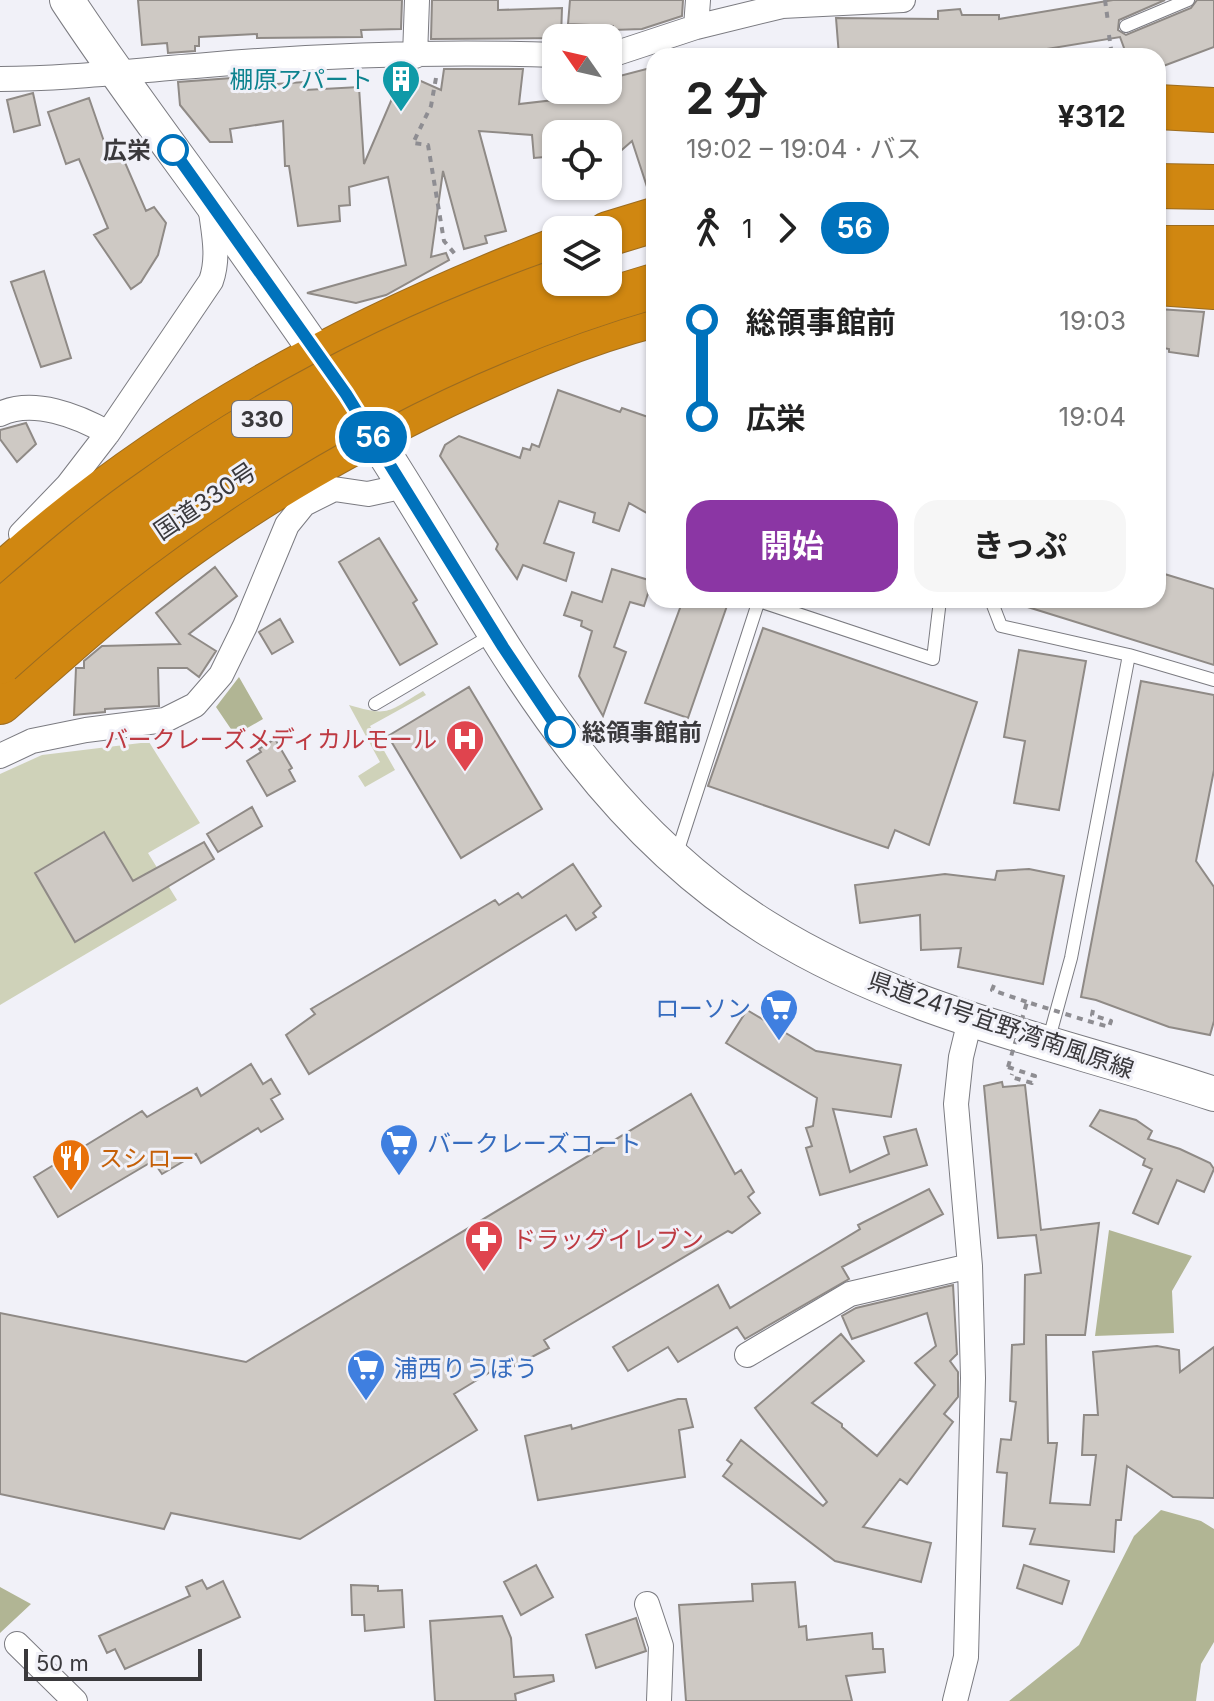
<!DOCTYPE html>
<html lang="ja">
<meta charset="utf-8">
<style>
body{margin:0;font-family:Inter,"Noto Sans JP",sans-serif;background:#f6f6f6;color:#222;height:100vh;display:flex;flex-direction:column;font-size:30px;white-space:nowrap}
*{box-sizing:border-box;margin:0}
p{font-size:26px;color:#767676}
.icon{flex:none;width:44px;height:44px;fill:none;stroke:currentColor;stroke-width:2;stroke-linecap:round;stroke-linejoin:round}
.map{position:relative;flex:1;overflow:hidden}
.drawer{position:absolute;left:646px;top:48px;width:520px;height:560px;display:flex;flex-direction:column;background:#fff;border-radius:24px;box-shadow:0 2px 6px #0004}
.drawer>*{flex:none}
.badge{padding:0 16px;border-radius:26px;font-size:28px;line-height:52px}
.needle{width:52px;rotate:304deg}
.controls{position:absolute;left:542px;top:24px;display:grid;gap:16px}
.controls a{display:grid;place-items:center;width:80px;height:80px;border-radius:16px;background:#fff;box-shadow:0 2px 6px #0004;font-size:40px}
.scale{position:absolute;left:24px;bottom:20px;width:178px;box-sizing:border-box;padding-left:8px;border:4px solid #3a393c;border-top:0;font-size:22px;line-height:28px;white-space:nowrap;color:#3a393c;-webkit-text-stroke:6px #f1f1f8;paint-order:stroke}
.map>.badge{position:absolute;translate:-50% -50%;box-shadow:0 0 0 4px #fff}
.legs{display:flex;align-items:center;gap:12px;height:88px;padding:0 40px;font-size:26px}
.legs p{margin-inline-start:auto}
.head{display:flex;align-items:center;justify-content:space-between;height:136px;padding:0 40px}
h1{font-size:44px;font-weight:700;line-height:60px}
.primary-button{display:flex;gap:16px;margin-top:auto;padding:16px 40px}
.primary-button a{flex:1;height:92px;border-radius:24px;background:#8b36a4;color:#fff;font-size:32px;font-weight:700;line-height:92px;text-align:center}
.primary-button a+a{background:#f6f6f6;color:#222}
ul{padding:0 40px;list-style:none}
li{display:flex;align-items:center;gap:28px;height:96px;font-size:30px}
li i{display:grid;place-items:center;width:12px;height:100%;margin:0 10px;background:currentColor}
li i::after{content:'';width:20px;height:20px;margin:-10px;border:6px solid;border-radius:50%;background:#fff}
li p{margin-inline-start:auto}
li:first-child i{background:linear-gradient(#0000 50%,currentColor 0)}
li:last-child i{background:linear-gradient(currentColor 50%,#0000 0)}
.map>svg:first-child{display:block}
</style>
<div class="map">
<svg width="1214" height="1701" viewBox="0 0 1214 1701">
<rect width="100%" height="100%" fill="#f1f1f8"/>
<path fill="#cfd2b9" d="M423,691L426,695L370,726L395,770L365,787L358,776L380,762L349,705C390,717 387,712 423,691Z
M149,742L200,823L148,853L177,900L0,1005V774L42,755Z"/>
<path fill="#b1b594" d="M239,677L263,719L235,735L216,707Z
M1109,1230L1192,1256L1172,1291L1174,1333L1095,1336Z
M1161,1510L1201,1521L1214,1529V1642L1201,1664L1196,1701H1009L1079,1645L1134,1536Z
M0,1587L31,1604L0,1633Z"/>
<path fill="#cec9c4" stroke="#8f8a86" stroke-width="2" d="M138,0H402L401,29L361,30L362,37L257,38V34L199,37V46H195V51L168,53L167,43L142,45Z
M432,0H498V10L562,8L561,38L431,39Z
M570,0H683L682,16L642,29L613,30V26L568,24Z
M1113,0H1165L1119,20L1118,30L1126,35L1191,8L1197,0H1214V47L1158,68V56H1127L1120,37L1016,54L946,52V56H839L836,18L938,19V11L960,9L962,15H999V19Z
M654,67V196H650L632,141L608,162V134H556V156L534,158L532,135L479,131L506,231L485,236L487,243L464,249L443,171L431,257L446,253L449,260L386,295L356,303L307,293L406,265L388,177L349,187L350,205L339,206L340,221L298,226L289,166H285L283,121L230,129L232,142H210L180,105L178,82L275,75L276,84L304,82L305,90L359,87L364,164L403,73L441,90L444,69H523L519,104L571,98L570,90H608V79Z
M33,93L40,125L14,132L7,100Z
M89,98L109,156L120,151L146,211L154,207L166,223L158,255L141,282L131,289L94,235L108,228L79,159L66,164L48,112Z
M44,271L71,358L41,367L11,282Z
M1158,309L1204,312L1198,356L1169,352V349L1158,347Z
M558,390L620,412L622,408L654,419V517L629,503L619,531L593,522L595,513L559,501L544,543L574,553L566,581L523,565L517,579L496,549L498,544L440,456L445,445L459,436L520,458L523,448L530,450L532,444L539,447Z
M26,423L36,444L17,462L0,439V430Z
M379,538L417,600L413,603L437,644L400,665L339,562Z
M215,567L237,596L189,634L216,651L199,677L187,668H158L159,706L105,709V712L74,715L76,668H84V661L102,646L180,644L156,613Z
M612,569L652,581L644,606L630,602L614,647L626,652L603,716L579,676L592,631L581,626L582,621L564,615L572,592L602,602Z
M1158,572L1214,589V665L1018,604L1019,600H1158Z
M683,600H729L688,718L645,703Z
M280,619L293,642L272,654L259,632Z
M763,628L977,702L929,845L895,830L888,848L708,786Z
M1019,650L1086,661L1059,810L1014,803L1025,741L1004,737Z
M1141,681L1214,695V770L1196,861L1214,887V1021L1210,1035L1169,1027L1096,1000L1081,997Z
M469,687L542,809L461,858L388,736Z
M275,739L292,768L289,770L295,781L267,796L247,761L261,752L259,749Z
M252,807L262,826L218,852L207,834Z
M104,832L133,881L204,842L214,859L75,942L35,873Z
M573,864L601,906L593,913L596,917L576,930L566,915L309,1074L286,1035L315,1014L311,1009L495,900L499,905L518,893L522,898Z
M1029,869L1064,876L1043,984L958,967L961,948L921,950L920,915L860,923L855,885L945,874L995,880L997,871Z
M747,1010L816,1051L901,1065L891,1117L833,1109L850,1172L889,1154L884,1137L916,1129L927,1165L820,1195L806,1148L812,1146L806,1128L813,1126L817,1098L726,1043Z
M251,1064L263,1084L271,1079L280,1094L271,1099L283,1119L261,1132L258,1128L201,1163L196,1154L162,1174L153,1161L58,1217L34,1177L142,1111L147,1117L197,1088L201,1096Z
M1002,1082L1003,1087L1025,1085L1041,1230L1099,1223L1085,1335H1046L1048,1443H1057L1050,1503L1090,1505L1096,1455H1082L1084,1415H1098L1093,1352L1157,1346L1179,1350L1180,1372L1214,1347V1498L1173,1497L1127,1466L1121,1520H1116L1114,1552L1030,1544L1035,1529L1003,1526L1007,1473L997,1472L1001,1439L1011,1440L1016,1402L1010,1401L1012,1345L1024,1344L1025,1275L1041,1273L1036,1235L998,1238L984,1086Z
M691,1094L735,1174L741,1170L754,1192L748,1197L760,1213L732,1233L728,1231L544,1340L549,1348L509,1369L505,1363L454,1394L477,1430L300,1539L171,1513L164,1529L0,1494V1313L246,1362Z
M1100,1110L1136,1120L1152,1131L1148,1139L1180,1149L1210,1163L1214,1169L1204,1192L1177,1180L1158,1224L1133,1213L1152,1169L1143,1165L1145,1159L1090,1126Z
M929,1189L943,1214L842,1267L849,1279L745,1339L737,1327L678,1362L668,1347L628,1371L613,1347L718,1285L730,1308L860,1229L858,1225Z
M953,1285L957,1354L950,1361L958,1372V1397L944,1414L953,1422L907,1484L900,1479L863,1527L931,1543L921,1582L835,1561L723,1476L732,1464L727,1460L741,1440L823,1506L827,1502L755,1408L841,1334L864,1361L812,1403L842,1424V1427L877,1456L935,1385L915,1363L936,1346L927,1313L852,1339L842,1316L856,1308Z
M678,1399H686L693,1427L679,1430L685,1477L538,1500L525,1436L571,1425L572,1429Z
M536,1565L553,1597L521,1615L504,1582Z
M1024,1565L1069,1581L1062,1604L1017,1588Z
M202,1580L207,1589L223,1581L240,1617L125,1669L115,1649L107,1653L99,1636L190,1596L186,1587Z
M795,1582L799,1627L806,1626L807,1640L872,1633L873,1649H883L885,1672L846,1676L852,1701H686L679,1605L753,1601L752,1584Z
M351,1585L378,1586V1591L402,1590L404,1627L365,1631L364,1615H352Z
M502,1616L511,1638L514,1677L553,1675L554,1681L515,1694L516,1701H435L430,1621Z
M636,1618L646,1651L596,1668L586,1635Z"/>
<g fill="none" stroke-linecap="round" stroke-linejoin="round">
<g stroke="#7b7b81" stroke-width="14">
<path id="lane" d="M1126,26L1188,0
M991,600L1001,626L1129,655L1071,958L1048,1042
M759,601L933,659L940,600
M1129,655L1214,680
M375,704L492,635
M676,856L759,600"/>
</g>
<g stroke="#7b7b81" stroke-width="26">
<path id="street" d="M696,27L698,0
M415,56L417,0
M608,56L696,27L782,6L903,0
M0,79C70,79 138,70 207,65C323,55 440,51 556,55
M0,414C33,398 78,416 108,433
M21,534L68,485L108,433L211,281C220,256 213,230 210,204
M0,756L32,741L86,730L165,720L195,705L221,675L245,626L287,525L304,504L334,489L368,494L405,486
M747,1355L850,1294L970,1266
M647,1604L661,1646L659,1701
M17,1644L75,1701
M955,1701L966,1657L973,1378L970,1266L956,1104L961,1057L970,1020"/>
</g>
<g stroke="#7b7b81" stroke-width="36">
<path id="secondary" d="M67,0C111,67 159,131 206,196C253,261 299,327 344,392C477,584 559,798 765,927C903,1014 1062,1043 1214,1094"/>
</g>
<g stroke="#9c6c20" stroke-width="46">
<path id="highway" d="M1158,107L1214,110
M1158,186L1214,187
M608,234L654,220
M1158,248H1214
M1158,283L1214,287
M0,577C161,430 353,328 556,250
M0,702C56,653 112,602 172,557C257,494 349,442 444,396C512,364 581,334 654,315"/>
</g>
<path stroke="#8e8d92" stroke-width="4" stroke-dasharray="6 6" stroke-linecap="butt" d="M1105,0L1108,22
M1109,35L1112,56
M436,78L431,106L413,143L428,145L444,241L455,254
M994,985L992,990L1027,1002
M1088,1021L1109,1027L1111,1021L1092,1015L1093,1010
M1008,1067L1035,1076L1032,1083L1011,1077L1012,1074"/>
<use href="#lane" stroke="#fff" stroke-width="12"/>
<use href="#street" stroke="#fff" stroke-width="24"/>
<use href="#secondary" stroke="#fff" stroke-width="34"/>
<use href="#highway" stroke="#d08711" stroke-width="44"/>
<g stroke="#9c6c20" stroke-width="46" stroke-linecap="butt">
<path id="highway-bridge" d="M0,613C48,572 95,530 147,494C273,403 411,334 557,282
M0,662C191,491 406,358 654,286"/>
</g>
<path stroke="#8e8d92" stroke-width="4" stroke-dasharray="6 6" stroke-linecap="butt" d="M1008,1067L1027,1002L1088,1021"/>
<use href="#highway-bridge" stroke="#d08711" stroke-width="44"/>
</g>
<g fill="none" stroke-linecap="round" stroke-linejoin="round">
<g stroke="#fff" stroke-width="18">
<path id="line-1" d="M173,150L346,394L503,647L560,732"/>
</g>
<use href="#line-1" stroke="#0072bc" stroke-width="12"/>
</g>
<defs>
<g id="building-pin" transform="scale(2)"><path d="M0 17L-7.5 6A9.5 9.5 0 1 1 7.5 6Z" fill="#0f9aa8" stroke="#f1f1f8"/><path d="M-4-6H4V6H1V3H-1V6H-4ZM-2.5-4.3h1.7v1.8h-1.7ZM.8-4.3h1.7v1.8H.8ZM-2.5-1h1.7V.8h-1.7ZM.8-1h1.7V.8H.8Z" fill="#fff"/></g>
<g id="hospital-pin" transform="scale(2)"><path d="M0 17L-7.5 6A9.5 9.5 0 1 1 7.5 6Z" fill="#e0444e" stroke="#f1f1f8"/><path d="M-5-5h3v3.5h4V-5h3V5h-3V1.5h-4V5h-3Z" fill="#fff"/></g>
<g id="supermarket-pin" transform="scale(2)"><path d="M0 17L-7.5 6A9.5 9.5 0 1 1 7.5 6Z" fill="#3f7fe0" stroke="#f1f1f8"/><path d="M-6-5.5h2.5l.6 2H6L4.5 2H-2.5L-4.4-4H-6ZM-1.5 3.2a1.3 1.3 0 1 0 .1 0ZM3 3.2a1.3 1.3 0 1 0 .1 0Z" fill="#fff"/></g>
<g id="restaurant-pin" transform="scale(2)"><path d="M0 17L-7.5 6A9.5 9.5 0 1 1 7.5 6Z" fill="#e8710a" stroke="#f1f1f8"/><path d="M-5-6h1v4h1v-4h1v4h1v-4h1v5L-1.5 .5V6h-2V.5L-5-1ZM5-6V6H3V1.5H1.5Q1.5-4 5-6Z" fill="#fff"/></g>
<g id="pharmacy-pin" transform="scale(2)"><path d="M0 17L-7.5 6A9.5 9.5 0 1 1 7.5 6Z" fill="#e0444e" stroke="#f1f1f8"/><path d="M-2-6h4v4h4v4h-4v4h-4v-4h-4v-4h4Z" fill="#fff"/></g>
</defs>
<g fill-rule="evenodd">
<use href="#building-pin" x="401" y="79"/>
<use href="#hospital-pin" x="465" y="739"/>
<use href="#supermarket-pin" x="779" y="1008"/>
<use href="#supermarket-pin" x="399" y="1143"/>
<use href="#restaurant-pin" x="71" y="1158"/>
<use href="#pharmacy-pin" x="484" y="1239"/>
<use href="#supermarket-pin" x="366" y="1368"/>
</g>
<g fill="#fff" stroke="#0072bc" stroke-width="4">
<circle cx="173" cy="150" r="14"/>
<circle cx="560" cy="732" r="14"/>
</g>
<g text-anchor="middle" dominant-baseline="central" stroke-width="6" stroke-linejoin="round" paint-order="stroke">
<rect fill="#f1f1f8" stroke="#717074" stroke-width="2" x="232" y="401" width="60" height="36" rx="6"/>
<g font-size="22" font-weight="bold" fill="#3a393c">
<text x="262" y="419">330</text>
</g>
<g font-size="24" fill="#0d838f" stroke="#f1f1f8" text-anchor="end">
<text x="373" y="79">棚原アパート</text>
</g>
<g font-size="24" font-weight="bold" fill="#3a393c" stroke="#f1f1f8" text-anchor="end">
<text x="151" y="150">広栄</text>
<text x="582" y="732" text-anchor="start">総領事館前</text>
</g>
<g font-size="24" fill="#3a393c" stroke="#f1f1f8">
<text transform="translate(205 501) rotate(-34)">国道330号</text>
<text transform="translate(1001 1025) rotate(19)">県道241号宜野湾南風原線</text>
</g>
<g font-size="24" fill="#be3a42" stroke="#f1f1f8" text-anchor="end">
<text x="437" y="739">バークレーズメディカルモール</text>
<text x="512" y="1239" text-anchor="start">ドラッグイレブン</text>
</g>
<g font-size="24" fill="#366cbe" stroke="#f1f1f8" text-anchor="start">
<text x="751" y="1008" text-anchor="end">ローソン</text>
<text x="427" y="1143">バークレーズコート</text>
<text x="394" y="1368">浦西りうぼう</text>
</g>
<g font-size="24" fill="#c56008" stroke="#f1f1f8" text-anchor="start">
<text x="99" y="1158">スシロー</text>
</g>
</g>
</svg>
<div class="controls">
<a><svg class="needle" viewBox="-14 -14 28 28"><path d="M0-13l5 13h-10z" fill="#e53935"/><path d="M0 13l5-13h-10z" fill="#767676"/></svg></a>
<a><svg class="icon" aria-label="locate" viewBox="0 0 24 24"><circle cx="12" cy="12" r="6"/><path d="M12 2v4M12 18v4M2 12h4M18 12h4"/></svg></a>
<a><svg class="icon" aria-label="layers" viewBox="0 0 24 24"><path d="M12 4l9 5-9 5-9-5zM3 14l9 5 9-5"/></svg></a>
</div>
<div class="scale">50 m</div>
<b class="badge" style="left:373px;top:437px;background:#0072bc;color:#fff">56</b>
<section class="drawer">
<div class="head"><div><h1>2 分</h1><p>19:02 – 19:04 · バス</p></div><b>¥312</b></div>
<div class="legs"><svg class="icon" aria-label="walk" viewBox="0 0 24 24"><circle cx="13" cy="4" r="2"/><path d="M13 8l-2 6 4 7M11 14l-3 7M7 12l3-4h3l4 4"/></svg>1<svg class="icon" aria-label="forward" viewBox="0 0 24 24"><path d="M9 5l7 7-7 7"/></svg><b class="badge" style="background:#0072bc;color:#fff">56</b></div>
<ul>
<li><i style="color:#0072bc"></i><b>総領事館前</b><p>19:03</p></li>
<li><i style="color:#0072bc"></i><b>広栄</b><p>19:04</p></li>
</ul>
<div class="primary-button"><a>開始</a><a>きっぷ</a></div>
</section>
</div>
